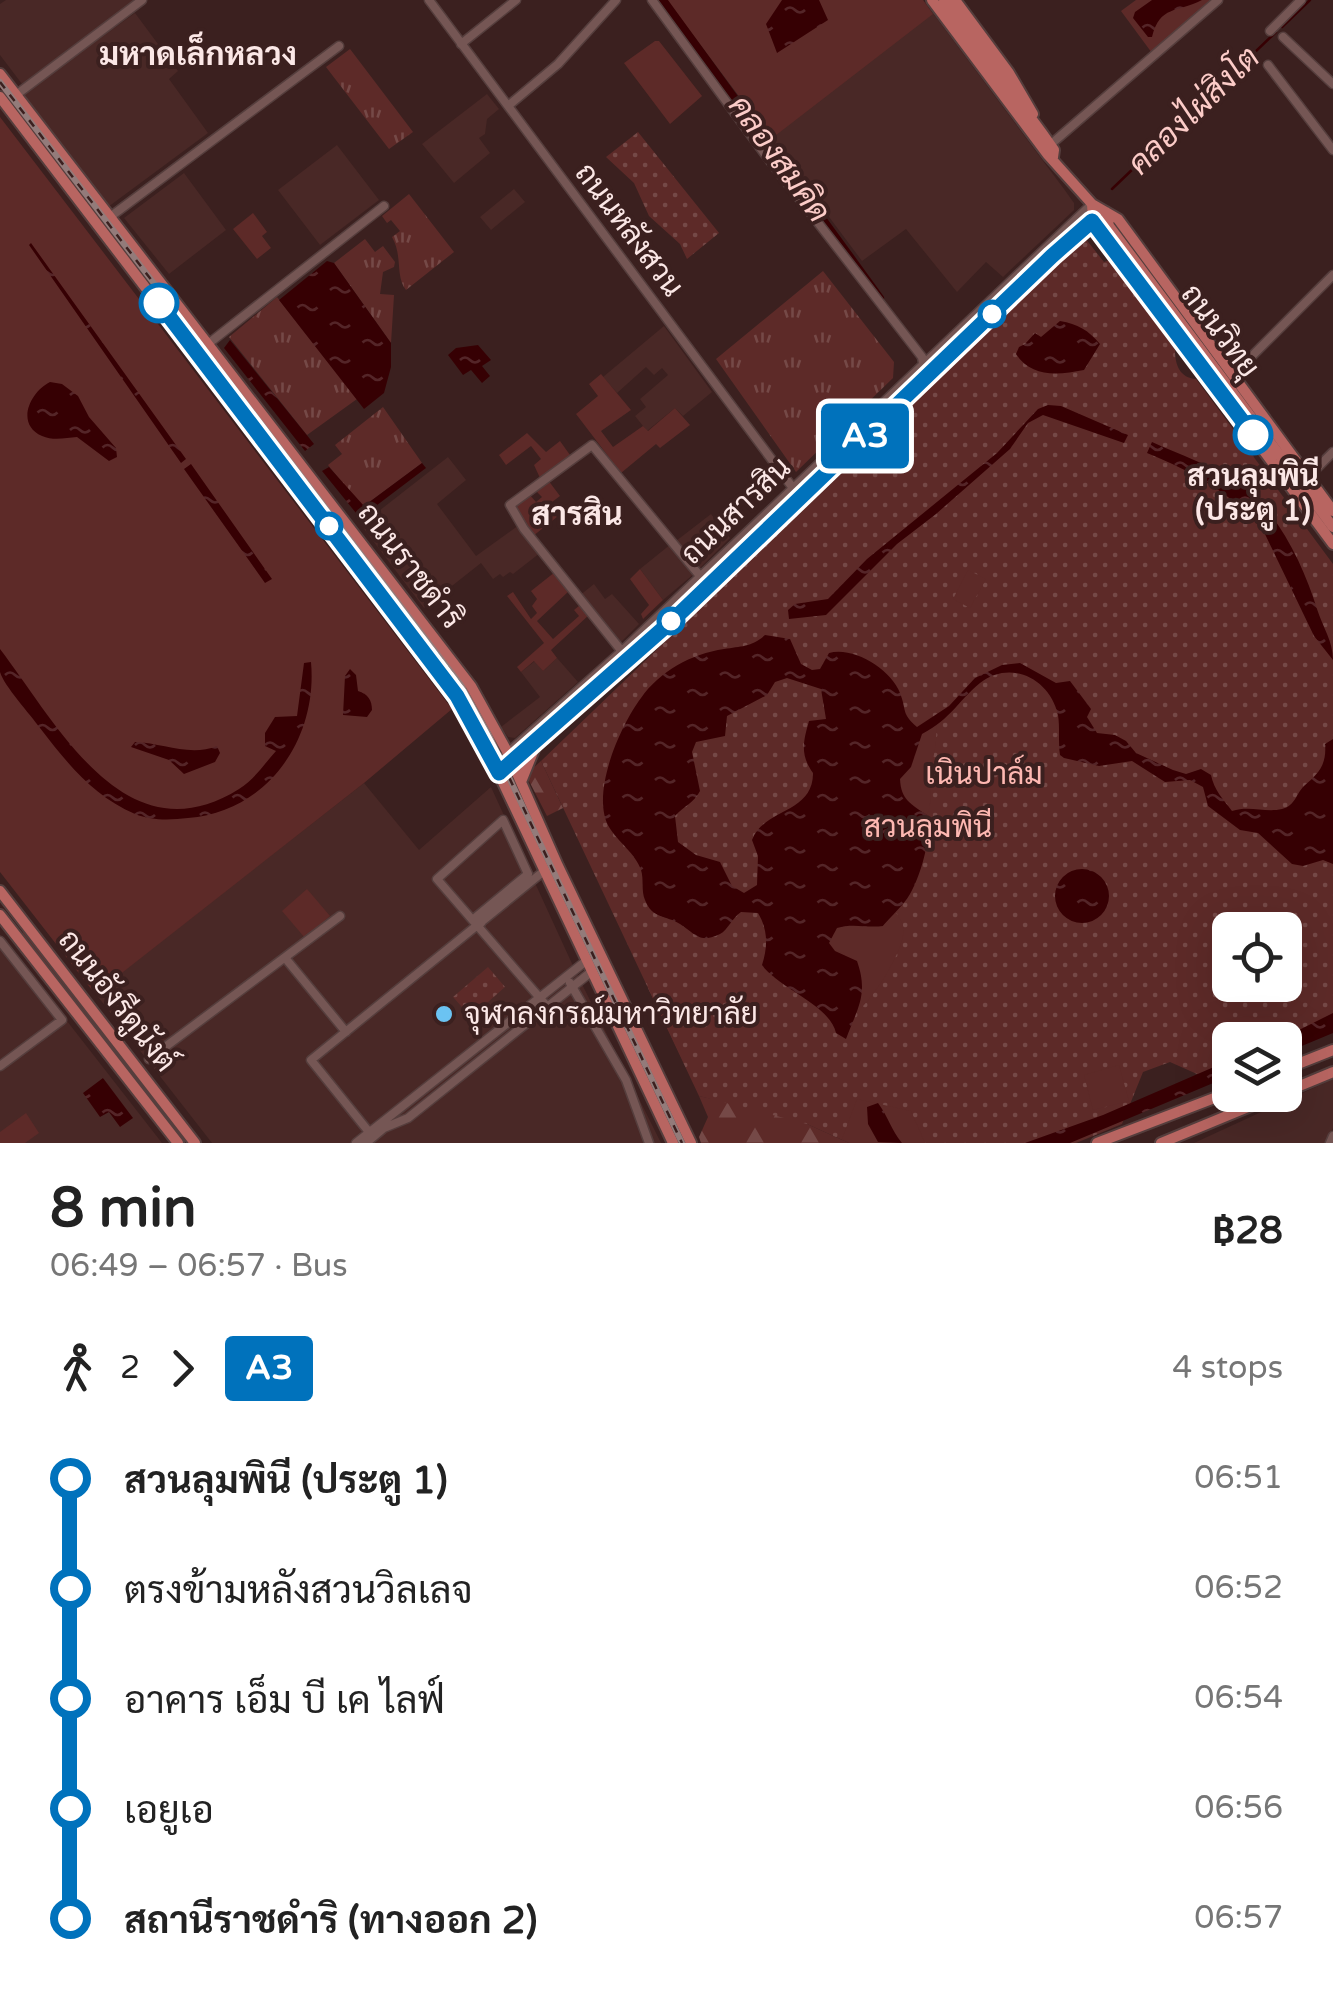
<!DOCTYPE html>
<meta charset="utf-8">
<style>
body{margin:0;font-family:"Varela Round",Sarabun,sans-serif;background:#f6f6f6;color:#222;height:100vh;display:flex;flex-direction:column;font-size:38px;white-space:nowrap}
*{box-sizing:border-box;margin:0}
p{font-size:32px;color:#767676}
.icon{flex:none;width:55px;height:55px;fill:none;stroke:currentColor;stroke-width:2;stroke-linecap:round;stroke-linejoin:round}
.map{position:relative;height:1143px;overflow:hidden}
.sheet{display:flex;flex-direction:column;background:#fff;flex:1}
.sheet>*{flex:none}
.badge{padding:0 20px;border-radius:8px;font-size:35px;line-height:65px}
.fabs{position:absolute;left:1212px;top:912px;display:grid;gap:20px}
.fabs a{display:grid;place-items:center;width:90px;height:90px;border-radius:15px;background:#fff;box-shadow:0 10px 40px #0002;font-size:50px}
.map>.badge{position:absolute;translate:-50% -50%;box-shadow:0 0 0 5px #fff}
.legs{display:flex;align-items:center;gap:15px;height:110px;padding:0 50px;font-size:32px}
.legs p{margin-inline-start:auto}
.headline{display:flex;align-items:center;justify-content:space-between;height:170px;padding:0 50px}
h1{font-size:55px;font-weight:700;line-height:75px}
ul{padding:0 50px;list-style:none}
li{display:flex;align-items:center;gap:35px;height:110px;font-size:38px}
li i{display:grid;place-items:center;width:15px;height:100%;margin:0 12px;background:currentColor}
li i::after{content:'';width:25px;height:25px;margin:-12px;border:8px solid;border-radius:50%;background:#fff}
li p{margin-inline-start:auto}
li:first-child i{background:linear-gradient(#0000 50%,currentColor 0)}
li:last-child i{background:linear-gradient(currentColor 50%,#0000 0)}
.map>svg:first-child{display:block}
</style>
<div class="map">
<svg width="1333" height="1143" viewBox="0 0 1333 1143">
<defs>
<pattern id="grass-tufts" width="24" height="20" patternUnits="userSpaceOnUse" patternTransform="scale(2.5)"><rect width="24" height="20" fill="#5d2a28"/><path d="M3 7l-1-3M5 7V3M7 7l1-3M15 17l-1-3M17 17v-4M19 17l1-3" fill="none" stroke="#754947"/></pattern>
<pattern id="forest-firs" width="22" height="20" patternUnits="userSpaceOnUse" patternTransform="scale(2.5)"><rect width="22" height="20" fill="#5d2a28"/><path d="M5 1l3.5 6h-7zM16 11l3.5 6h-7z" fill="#754947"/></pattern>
<pattern id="park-dots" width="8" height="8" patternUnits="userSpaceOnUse" patternTransform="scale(2.5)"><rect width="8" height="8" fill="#5d2a28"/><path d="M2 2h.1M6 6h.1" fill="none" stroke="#754947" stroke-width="1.8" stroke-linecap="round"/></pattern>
<pattern id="water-ripples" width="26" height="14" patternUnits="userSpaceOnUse" patternTransform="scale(2.5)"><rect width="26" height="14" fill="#360003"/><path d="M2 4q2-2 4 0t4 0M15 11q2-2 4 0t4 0" fill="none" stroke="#542528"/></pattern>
</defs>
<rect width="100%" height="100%" fill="#3b201f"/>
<path fill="#492826" d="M6,0H134L22,84L0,55V4Z
M667,0H923L1064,189L1074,203V210L1003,277L986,262L957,292L906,229L862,261Z
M135,13L178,71L169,79L208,133L108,207L23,94Z
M487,94L499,109L487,119L485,134L479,138L490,153L454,183L422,144Z
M337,145L379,200L320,245L278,190Z
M184,173L226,230L169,274L124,218Z
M514,189L525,202L491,230L480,217Z
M664,326L712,392L683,416L675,408L647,431L635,416L646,407L640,399L668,375L662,368L654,375L646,367L617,393L603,377Z
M448,457L466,480L437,504L476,556L519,525L540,553L513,574L510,572L503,577L500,574L493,579L481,563L424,608L361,525Z
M711,514L730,538L698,570L676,541Z
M671,544L695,573L663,600L640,569Z
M594,584L605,599L612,594L639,624L620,643L579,596Z
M557,658L578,682L515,738L508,737L501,727L540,697L521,672L535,661L543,671Z
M364,783L419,850L491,787L574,968L661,1143H212L95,993Z
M0,935L162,1143H0Z
M1333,1079V1128L1327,1143H1194Z"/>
<path fill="url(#grass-tufts)" d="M1136,0H1212L1152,53L1121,11Z
M350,49L413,132L389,149L326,67Z
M409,194L454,252L406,290C395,276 403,256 392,237L400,231L391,220L387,223L382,216Z
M365,239L375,252L383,246L395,262L394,267L383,272L380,294L394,295L391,343L334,263Z
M823,271L894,362L893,378L796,472L716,359Z
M277,297L357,399L307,435L229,337Z
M383,407L422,463L364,506H361L328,465L342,454L335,445Z
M785,502L787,505L629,653L627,651Z
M25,930L176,1128L155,1107L22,934Z"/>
<path fill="url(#forest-firs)" d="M541,761L563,808L547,816L528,779L532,769Z
M651,983L807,1124L849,1143H701L699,1137L708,1117L699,1096L712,1099L685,1065L648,988Z"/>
<path fill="url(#park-dots)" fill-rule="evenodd" d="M638,132L719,233L687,259L680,244L649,216L634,183L606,157Z
M1085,238L1104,262L1110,260L1175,350C1175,365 1180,378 1196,379L1333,564V1032L1285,1040H1230V1075L1215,1082L1170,1062L1143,1072L1122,1124L1076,1143H849L807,1124L699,1096L541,761ZM1230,930H1285V985H1230Z
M488,967L505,987L471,1017L453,997Z"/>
<path fill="#5d2a28" d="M667,0H923L933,14L771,139Z
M655,41H659L702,96L670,124L624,63Z
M0,117L452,709L364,783L95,994L0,872Z
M253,213L267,232L262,236L271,248L257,259L233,229Z
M601,374L631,410L601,431L613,447L643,426L648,431L675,408L690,425L660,448L656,444L621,473L576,414L598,396L589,384Z
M527,433L546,452L560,441L570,455L540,478L534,465L541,459L531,446L506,465L499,455Z
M548,480L560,496L548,505L557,517L533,536L514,505L529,494L536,502L542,497L535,490Z
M640,569L663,600L643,619L641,614L649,605L630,579Z
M968,570L986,579L970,608L953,599Z
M555,572L569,591L537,621L553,639L579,616L574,610L580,605L589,615L551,650L557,658L543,671L534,661L521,672L517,667L544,643L507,596L513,592L531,619L537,613L532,606L537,599L531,591Z
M936,725C938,746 931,762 930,782C930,795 932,803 927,815C911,804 901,800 900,779L911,767L921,734Z
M307,889L330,916L305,938L282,911Z
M895,911C898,916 902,921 903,926C908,945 875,995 861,1008L860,994L844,953L835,951L829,944L836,928C853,923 866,928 883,926Z
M1119,1065L1129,1101L1093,1110L1084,1075Z
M857,1099L911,1111L925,1143H850L842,1139Z
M26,1113L39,1133L25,1143H0V1132Z"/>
<path fill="url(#water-ripples)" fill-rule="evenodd" d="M782,0H819L828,20L777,53L766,24Z
M1152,0H1202C1177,13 1160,5 1152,37H1148L1133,18L1135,12Z
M31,243L186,459L181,463L29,245Z
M327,261L334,263L391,343V367L384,393L364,409L279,300Z
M1060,321C1078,324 1088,330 1100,344L1084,370C1058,375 1032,378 1016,354L1019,347L1025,344L1035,333L1041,337Z
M230,340L314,444L305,451L224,348Z
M478,345L491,360L482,366L490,376L482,383L471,370L463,375L448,355L456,348Z
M50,382L62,384L78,396L89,417L116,448L117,457L109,461L77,437C66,438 53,441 42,436C15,424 30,392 50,382Z
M1048,405L1061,406L1128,435L1124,443L1043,415L1028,423L1010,449L936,514L897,544L826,615L789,619L788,610L795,604L828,599L867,559L997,453L1038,409Z
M1152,442C1180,455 1211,465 1236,481C1277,509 1303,564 1317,609C1323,628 1333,641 1333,660L1314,636L1264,532C1234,494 1191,471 1147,453Z
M422,463L426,468L360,518L322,471L329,467L364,506Z
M191,464L272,579L265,583L184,469Z
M765,635L790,639L801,664L812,670L820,669L829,653C853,646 891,669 900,693C907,711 901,713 917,727L949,706L975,678L1002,665L1020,663L1056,683L1070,681L1091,709L1087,717L1097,733L1115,735L1126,741L1136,753L1173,770L1186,774L1201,769L1211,775C1214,790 1223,799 1232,811C1250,805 1265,813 1282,809C1295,806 1296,794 1304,786C1318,774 1327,765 1325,744L1333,739V864L1323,860L1303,866L1292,864L1258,833L1240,830L1208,806L1203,787L1190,780L1165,782L1132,761L1099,766L1064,758L1060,755C1058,742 1060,727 1058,715C1050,679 1011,659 980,683C957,702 952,718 922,734L911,767L900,779C901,800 911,804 927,815C932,837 921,875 910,894C903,906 891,916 883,926C866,928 853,923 837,928L829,943L835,951L857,961C869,995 857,1009 846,1039L836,1033C830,1005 778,988 762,965C768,946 768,930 758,913L741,912C732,918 728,930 720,934C698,944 696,934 680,924C666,915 652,919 645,900C641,891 644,879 641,870C636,854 618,842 609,827C590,794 620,726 641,698C660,671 691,654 724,649C741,646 752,647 765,635ZM787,678L821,689L826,719L809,721C803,742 800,755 813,773C813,814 764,808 752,840L758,856L757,885L744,893L732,886L720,862L696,855L678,842L675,816C684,806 694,803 700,791L692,752L696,742L725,736L727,716L767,695L775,682Z
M0,649C58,725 126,860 239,789C255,779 264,764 276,751L265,746V733L275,717L297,716L304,663L311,662C318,738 268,812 188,818C171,820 152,821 135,814C93,796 67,763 40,728C30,714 4,686 0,672C0,665 0,656 0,649Z
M350,669L356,675L358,691C368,694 372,700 372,710L367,717L343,715L345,676Z
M135,742C163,743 190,757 217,746L220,753L215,762L184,774L169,760L131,747Z
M1055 896a27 27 0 1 1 54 0a27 27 0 1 1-54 0Z
M1333,1013V1033L1285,1053V1040H1279Z
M1230,1060V1076L1070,1143H1025L1103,1115Z
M103,1078L133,1118L120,1127L109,1112L100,1117L83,1093Z
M878,1103C888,1116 891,1130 902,1143L878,1142L868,1124L867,1107Z"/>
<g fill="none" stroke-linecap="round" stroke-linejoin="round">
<path stroke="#360003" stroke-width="2.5" d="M1282,27L1310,0
M1112,189L1276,32"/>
<path stroke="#360003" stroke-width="8" d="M663,0L880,298"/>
<g stroke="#553e3d" stroke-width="11">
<path id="minor" d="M429,0L793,488
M652,0L764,153L922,357L923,363
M1270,31L1301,0
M1283,37L1333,84
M461,44L516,0
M1268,65L1333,150
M16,95L142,0
M508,106L558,64L616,0
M1050,145L1218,0
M110,217L339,46
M208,344L384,206
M1233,375L1333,275
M1308,477L1333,452
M624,654L524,529L510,505L592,445L700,576
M494,765L622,651L1092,204
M499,773L630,660L1076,233L1093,221
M481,923L476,917L528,874L503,820L437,879L546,1005
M0,941L62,1020L0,1066
M286,959L346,1032
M570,983L626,1080L649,1143
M149,1059L340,916
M373,1137L311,1060L544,871
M356,1143L586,961
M366,1143L384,1128L408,1118L591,972
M1330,1143L1333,1136"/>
</g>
<g stroke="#553e3d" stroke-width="14">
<path id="major" d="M932,0L1048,155L1092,204L1118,219L1333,511
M944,0L1042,133L1054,150L1053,157
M955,0L1009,73L1033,114
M0,74L471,686L508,753L558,866L691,1143
M0,97L457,696L500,776L673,1143
M1092,204L1093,221L1333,544
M1106,212L1109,226L1333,527
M521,782L537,742
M0,891L195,1143
M0,915L178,1143
M1285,1069L1333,1050
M1285,1092L1333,1072
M1097,1143L1230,1092
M1161,1143L1277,1095"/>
</g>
<use href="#minor" stroke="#755654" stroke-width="8"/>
<use href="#major" stroke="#b86561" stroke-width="10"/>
<g stroke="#937b7a" stroke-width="6">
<path id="rail" d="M0,82L461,685L489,735L682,1143"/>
</g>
<use href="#rail" stroke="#3b201f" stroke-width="2.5" stroke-dasharray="8" stroke-linecap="butt"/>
</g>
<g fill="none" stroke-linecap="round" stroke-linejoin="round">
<g stroke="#fff" stroke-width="22">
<path id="line-1" d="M159,303L457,696L499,773L674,619L1052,256L1092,221L1253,435"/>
</g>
<use href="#line-1" stroke="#0072bc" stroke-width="15"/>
</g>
<g fill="#fff" stroke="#0072bc" stroke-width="5">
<circle cx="159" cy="303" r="18"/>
<circle cx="992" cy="314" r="12"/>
<circle cx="1253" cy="435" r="18"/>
<circle cx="329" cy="526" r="12"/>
<circle cx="671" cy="621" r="12"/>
</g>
<circle fill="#6bc3f2" stroke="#3b201f" stroke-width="4" cx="444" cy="1014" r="10"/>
<g text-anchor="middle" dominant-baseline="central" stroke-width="8" stroke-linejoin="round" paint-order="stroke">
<g font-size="30" fill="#fbe7e6" stroke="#3b201f">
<text transform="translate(629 230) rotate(53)">ถนนหลังสวน</text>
<text transform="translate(1220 331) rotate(53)">ถนนวิทยุ</text>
<text transform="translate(736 511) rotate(-44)">ถนนสารสิน</text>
<text transform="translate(410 566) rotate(52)">ถนนราชดำริ</text>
<text transform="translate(117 1001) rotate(52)">ถนนอังรีดูนังต์</text>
</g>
<g font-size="30" font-weight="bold" fill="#fbe7e6" stroke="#3b201f">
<text x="1253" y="476">สวนลุมพินี<tspan x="1253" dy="34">(ประตู 1)</tspan></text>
</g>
<g font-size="30" fill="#feb8b2" stroke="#3b201f">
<text x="984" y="774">เนินปาล์ม</text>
<text x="928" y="827">สวนลุมพินี</text>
</g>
<g font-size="30" fill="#fbe7e6" stroke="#3b201f" text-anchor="start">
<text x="464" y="1014">จุฬาลงกรณ์มหาวิทยาลัย</text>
</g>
<g font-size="32" font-weight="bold" fill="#fbe7e6" stroke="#3b201f">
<text x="198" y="55">มหาดเล็กหลวง</text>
<text x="577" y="515">สารสิน</text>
</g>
<g font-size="32" font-style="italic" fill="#fcccc8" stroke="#3b201f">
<text transform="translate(1194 111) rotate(-44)">คลองไผ่สิงโต</text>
<text transform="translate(779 159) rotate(54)">คลองสมคิด</text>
</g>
</g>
</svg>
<div class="fabs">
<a><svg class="icon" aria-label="locate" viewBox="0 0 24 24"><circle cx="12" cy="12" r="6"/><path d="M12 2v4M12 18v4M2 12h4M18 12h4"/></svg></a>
<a><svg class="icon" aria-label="layers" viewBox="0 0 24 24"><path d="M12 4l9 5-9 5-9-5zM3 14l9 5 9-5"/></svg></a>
</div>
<b class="badge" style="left:865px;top:436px;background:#0072bc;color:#fff">A3</b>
</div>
<section class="sheet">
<div class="headline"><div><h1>8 min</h1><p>06:49 – 06:57 · Bus</p></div><b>฿28</b></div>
<div class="legs"><svg class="icon" aria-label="walk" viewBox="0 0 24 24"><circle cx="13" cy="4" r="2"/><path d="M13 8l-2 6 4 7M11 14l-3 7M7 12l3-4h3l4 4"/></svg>2<svg class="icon" aria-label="forward" viewBox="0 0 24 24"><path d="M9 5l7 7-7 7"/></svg><b class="badge" style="background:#0072bc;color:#fff">A3</b><p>4 stops</p></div>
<ul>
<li><i style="color:#0072bc"></i><b>สวนลุมพินี (ประตู 1)</b><p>06:51</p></li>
<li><i style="color:#0072bc"></i><span>ตรงข้ามหลังสวนวิลเลจ</span><p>06:52</p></li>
<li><i style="color:#0072bc"></i><span>อาคาร เอ็ม บี เค ไลฟ์</span><p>06:54</p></li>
<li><i style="color:#0072bc"></i><span>เอยูเอ</span><p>06:56</p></li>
<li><i style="color:#0072bc"></i><b>สถานีราชดำริ (ทางออก 2)</b><p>06:57</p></li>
</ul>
</section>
